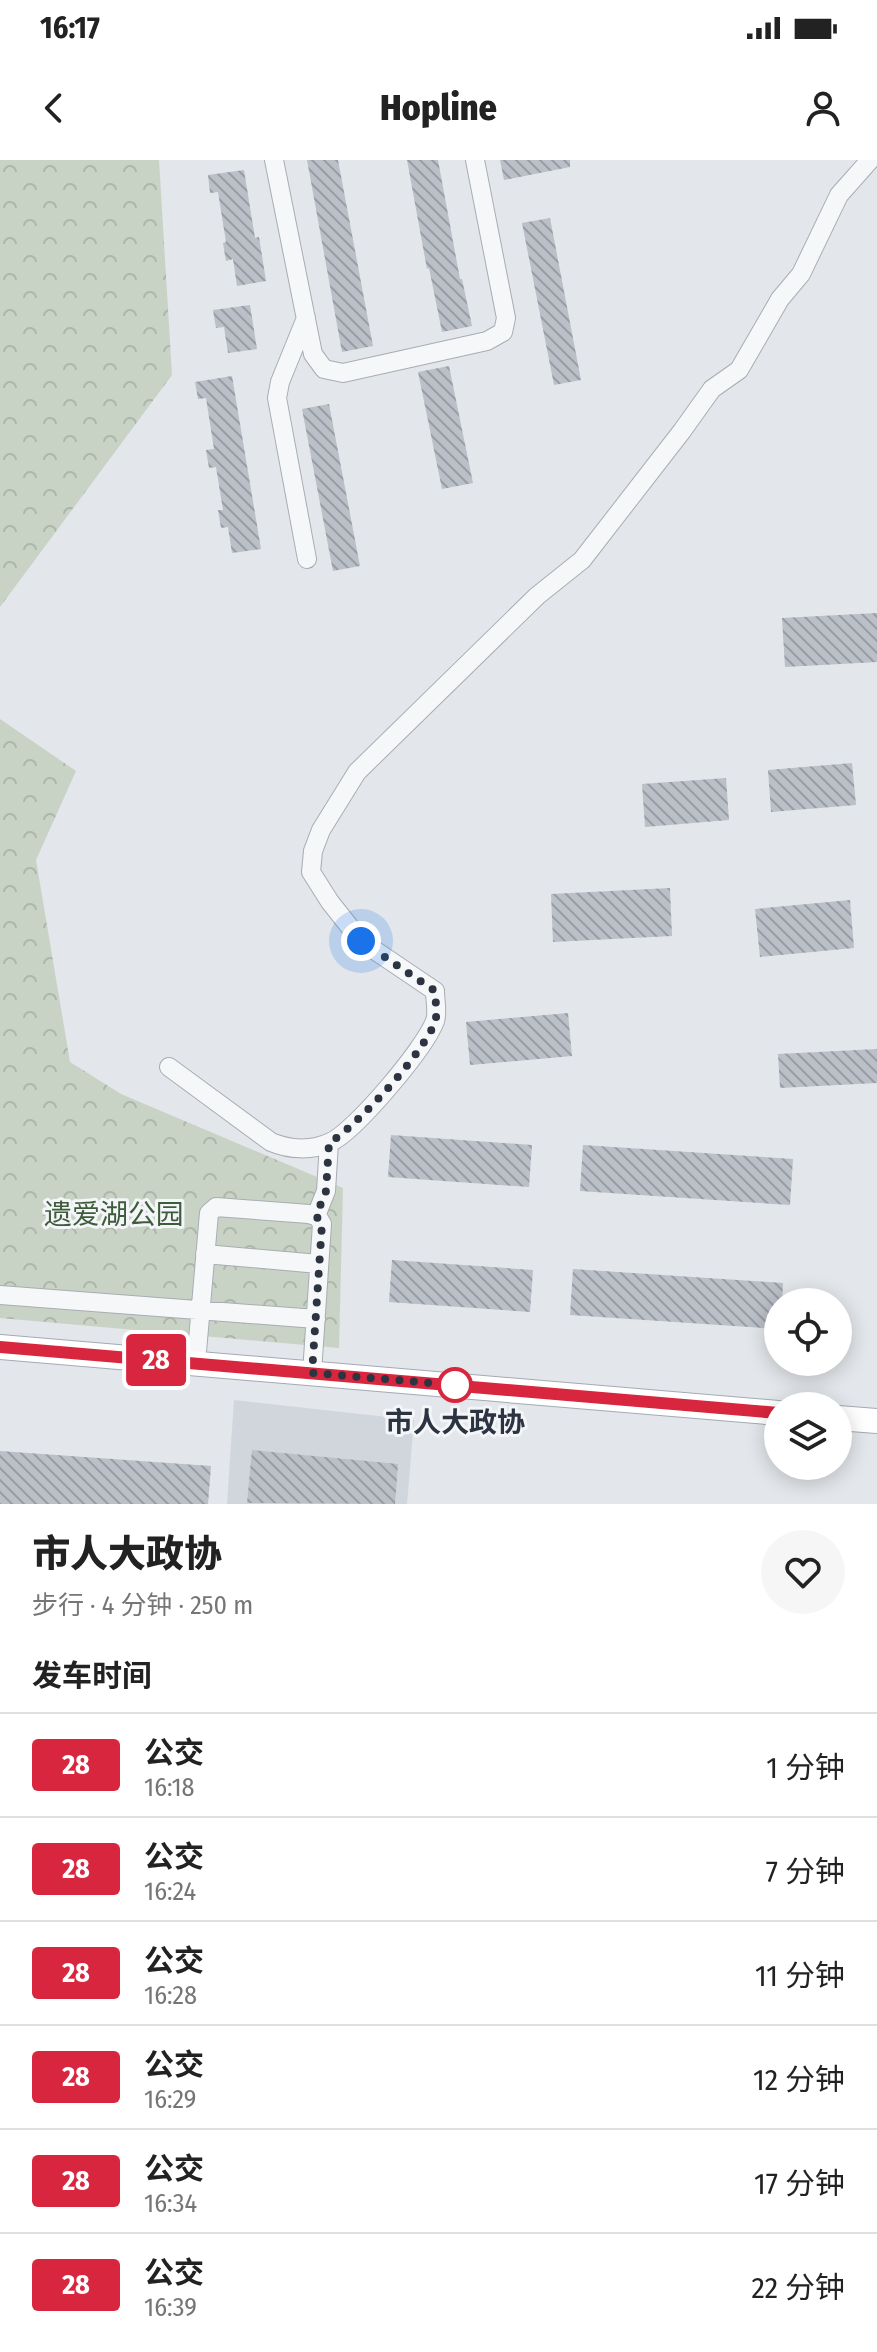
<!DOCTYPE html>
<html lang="zh">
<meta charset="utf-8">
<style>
body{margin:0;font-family:"Fira Sans Condensed","Noto Sans SC",sans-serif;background:#f6f6f6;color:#222;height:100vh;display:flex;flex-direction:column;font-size:30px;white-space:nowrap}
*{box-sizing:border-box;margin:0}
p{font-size:26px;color:#767676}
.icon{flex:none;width:44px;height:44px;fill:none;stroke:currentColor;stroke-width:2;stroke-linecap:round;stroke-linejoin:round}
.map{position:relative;height:1344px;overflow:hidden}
.drawer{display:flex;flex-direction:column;background:#fff;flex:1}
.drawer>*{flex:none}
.badge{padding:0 16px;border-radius:6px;font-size:28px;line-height:52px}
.tools{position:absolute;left:764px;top:1128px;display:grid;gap:16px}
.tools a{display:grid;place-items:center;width:88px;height:88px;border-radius:50%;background:#fff;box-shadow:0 4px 20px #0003;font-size:40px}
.you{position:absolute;width:40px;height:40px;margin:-20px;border:6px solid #fff;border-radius:50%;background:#1a73e8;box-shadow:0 0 0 12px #1a73e833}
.map>.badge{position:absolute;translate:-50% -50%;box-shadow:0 0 0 4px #fff}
h2{padding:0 32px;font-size:30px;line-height:72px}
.round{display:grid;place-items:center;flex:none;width:84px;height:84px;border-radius:42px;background:#f6f6f6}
.headline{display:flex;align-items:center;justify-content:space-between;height:136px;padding:0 32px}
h1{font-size:38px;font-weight:800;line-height:60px}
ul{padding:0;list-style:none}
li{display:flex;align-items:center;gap:24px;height:104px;padding:0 32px;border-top:2px solid #e0e0e0}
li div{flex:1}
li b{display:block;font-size:30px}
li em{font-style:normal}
li .badge{min-width:88px;font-weight:700;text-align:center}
.status{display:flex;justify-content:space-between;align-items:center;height:56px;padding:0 40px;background:#fff;direction:ltr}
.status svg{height:22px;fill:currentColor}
header{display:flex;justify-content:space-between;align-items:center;height:104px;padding:0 32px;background:#fff;font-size:36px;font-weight:800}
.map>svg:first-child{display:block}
</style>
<div class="status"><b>16:17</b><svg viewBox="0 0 49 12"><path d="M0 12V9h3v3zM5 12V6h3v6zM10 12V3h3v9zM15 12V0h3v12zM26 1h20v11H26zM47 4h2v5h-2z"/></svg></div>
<header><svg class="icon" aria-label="back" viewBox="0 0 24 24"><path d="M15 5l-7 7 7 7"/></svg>Hopline<svg class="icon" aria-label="person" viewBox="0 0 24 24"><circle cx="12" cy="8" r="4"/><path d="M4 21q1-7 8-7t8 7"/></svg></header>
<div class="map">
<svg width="877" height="1344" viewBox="0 0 877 1344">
<defs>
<pattern id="forest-crowns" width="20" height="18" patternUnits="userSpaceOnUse" patternTransform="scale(2)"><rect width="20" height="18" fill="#c8d3c5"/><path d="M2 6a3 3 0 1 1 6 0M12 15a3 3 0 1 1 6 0" fill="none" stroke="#acb6aa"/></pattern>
<pattern id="building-back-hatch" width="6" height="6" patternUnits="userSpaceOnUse" patternTransform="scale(2)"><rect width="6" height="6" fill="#bbbfc7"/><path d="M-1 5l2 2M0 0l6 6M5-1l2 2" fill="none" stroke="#989ca3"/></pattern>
</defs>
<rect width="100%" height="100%" fill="#e3e6ea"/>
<path fill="#d1d5dc" d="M234,1240L414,1260L407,1344H227Z"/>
<path fill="url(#forest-crowns)" d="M0,0H159L172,215L0,447Z
M0,559L76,611L36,700L70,902L121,934L343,1028L339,1188L0,1158Z"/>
<path fill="url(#building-back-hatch)" d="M307,0H338L373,186L342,192Z
M407,0H438L460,119H462L472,166L442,172L429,108L427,109Z
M500,0H570V7L504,20Z
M244,10L255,78L259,77L266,121L237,126L233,99L226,101L223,83L226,82L218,32L210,33L208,15Z
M550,58L581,220L554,225L522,63Z
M250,145L257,189L228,193L224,167L216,168L213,150Z
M449,206L473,323L442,329L418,212Z
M232,216L261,389L232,393L228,367L221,368L218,350H223L216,307L209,308L206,290L214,289L206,238L198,239L195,222Z
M329,244L360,406L333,411L302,249Z
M877,453V502L785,507L782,458Z
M852,603L856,645L771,652L768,610Z
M726,618L729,660L645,667L642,624Z
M670,728L672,776L553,782L551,734Z
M850,740L854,788L760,797L755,749Z
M568,853L572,896L470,905L466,862Z
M877,889V923L780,928L778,894Z
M391,975L532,985L529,1027L388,1017Z
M583,985L793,999L790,1045L580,1031Z
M392,1100L533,1110L530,1152L389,1142Z
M573,1109L783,1123L782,1142H778V1169L570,1155Z
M252,1290L398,1304L395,1344L247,1343Z
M0,1291L211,1306L208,1344H0Z"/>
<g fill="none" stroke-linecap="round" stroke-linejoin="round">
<g stroke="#a8adb4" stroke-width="20">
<path id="minor" d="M274,0L313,194L324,209L343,213L487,181L503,172L506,158L475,0
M306,158L280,222L277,238L307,399
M169,907L271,982C290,990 312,991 331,982C356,970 425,888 435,861C438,853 435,840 435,831L361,781L330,742L311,712L313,691L321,670L357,612L537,436L582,400L682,271L712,229L739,210L780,139L801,114L839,35L870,0
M316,1056L326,1031L329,983
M205,1094L319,1104
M0,1135L316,1159
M196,1203L209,1053L216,1047L309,1054L318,1057L322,1064L312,1213"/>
</g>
<g stroke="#a3aab5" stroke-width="26">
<path id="major" d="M0,1187L778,1253
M838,1258L877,1261"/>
</g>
<use href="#minor" stroke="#f6f7f9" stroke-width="18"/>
<use href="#major" stroke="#fff" stroke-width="24"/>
</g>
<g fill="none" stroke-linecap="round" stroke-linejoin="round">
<g stroke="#fff" stroke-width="18">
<path id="line" d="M0,1187L778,1253"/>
</g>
<use href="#line" stroke="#d7263d" stroke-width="12"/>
<path stroke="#2c3341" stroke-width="8" stroke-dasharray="0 14.4" d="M361,781L435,831C435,840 438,853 435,862C423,894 358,965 329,983L326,1031L316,1056L322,1064L312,1213L468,1226L455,1225"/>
</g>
<circle fill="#fff" stroke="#d7263d" stroke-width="4" cx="455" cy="1225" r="16"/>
<g text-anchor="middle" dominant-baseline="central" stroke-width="6" stroke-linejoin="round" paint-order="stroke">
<g font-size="28" fill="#3f5c3a" stroke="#f3f5f8">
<text x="114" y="1054">遗爱湖公园</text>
</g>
<g font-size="28" font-weight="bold" fill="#2c3341" stroke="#f3f5f8">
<text x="455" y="1262">市人大政协</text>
</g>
</g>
</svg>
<div class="tools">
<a><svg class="icon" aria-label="locate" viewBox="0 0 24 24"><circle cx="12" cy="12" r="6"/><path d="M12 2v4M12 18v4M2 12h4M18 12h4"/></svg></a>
<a><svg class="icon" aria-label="layers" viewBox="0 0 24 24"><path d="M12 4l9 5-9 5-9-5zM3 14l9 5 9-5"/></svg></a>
</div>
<div class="you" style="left:361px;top:781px"></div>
<b class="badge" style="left:156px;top:1200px;background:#d7263d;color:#fff">28</b>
</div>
<section class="drawer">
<div class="headline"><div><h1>市人大政协</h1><p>步行 · 4 分钟 · 250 m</p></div><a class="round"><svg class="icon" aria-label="heart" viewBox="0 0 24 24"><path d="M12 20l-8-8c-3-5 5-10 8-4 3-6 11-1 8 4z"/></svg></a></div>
<h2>发车时间</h2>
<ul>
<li><span class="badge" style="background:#d7263d;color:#fff">28</span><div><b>公交</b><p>16:18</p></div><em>1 分钟</em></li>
<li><span class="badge" style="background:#d7263d;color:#fff">28</span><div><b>公交</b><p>16:24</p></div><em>7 分钟</em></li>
<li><span class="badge" style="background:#d7263d;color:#fff">28</span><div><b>公交</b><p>16:28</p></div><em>11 分钟</em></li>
<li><span class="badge" style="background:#d7263d;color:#fff">28</span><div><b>公交</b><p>16:29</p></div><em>12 分钟</em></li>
<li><span class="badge" style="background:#d7263d;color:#fff">28</span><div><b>公交</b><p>16:34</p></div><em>17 分钟</em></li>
<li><span class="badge" style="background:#d7263d;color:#fff">28</span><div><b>公交</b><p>16:39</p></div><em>22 分钟</em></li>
</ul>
</section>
